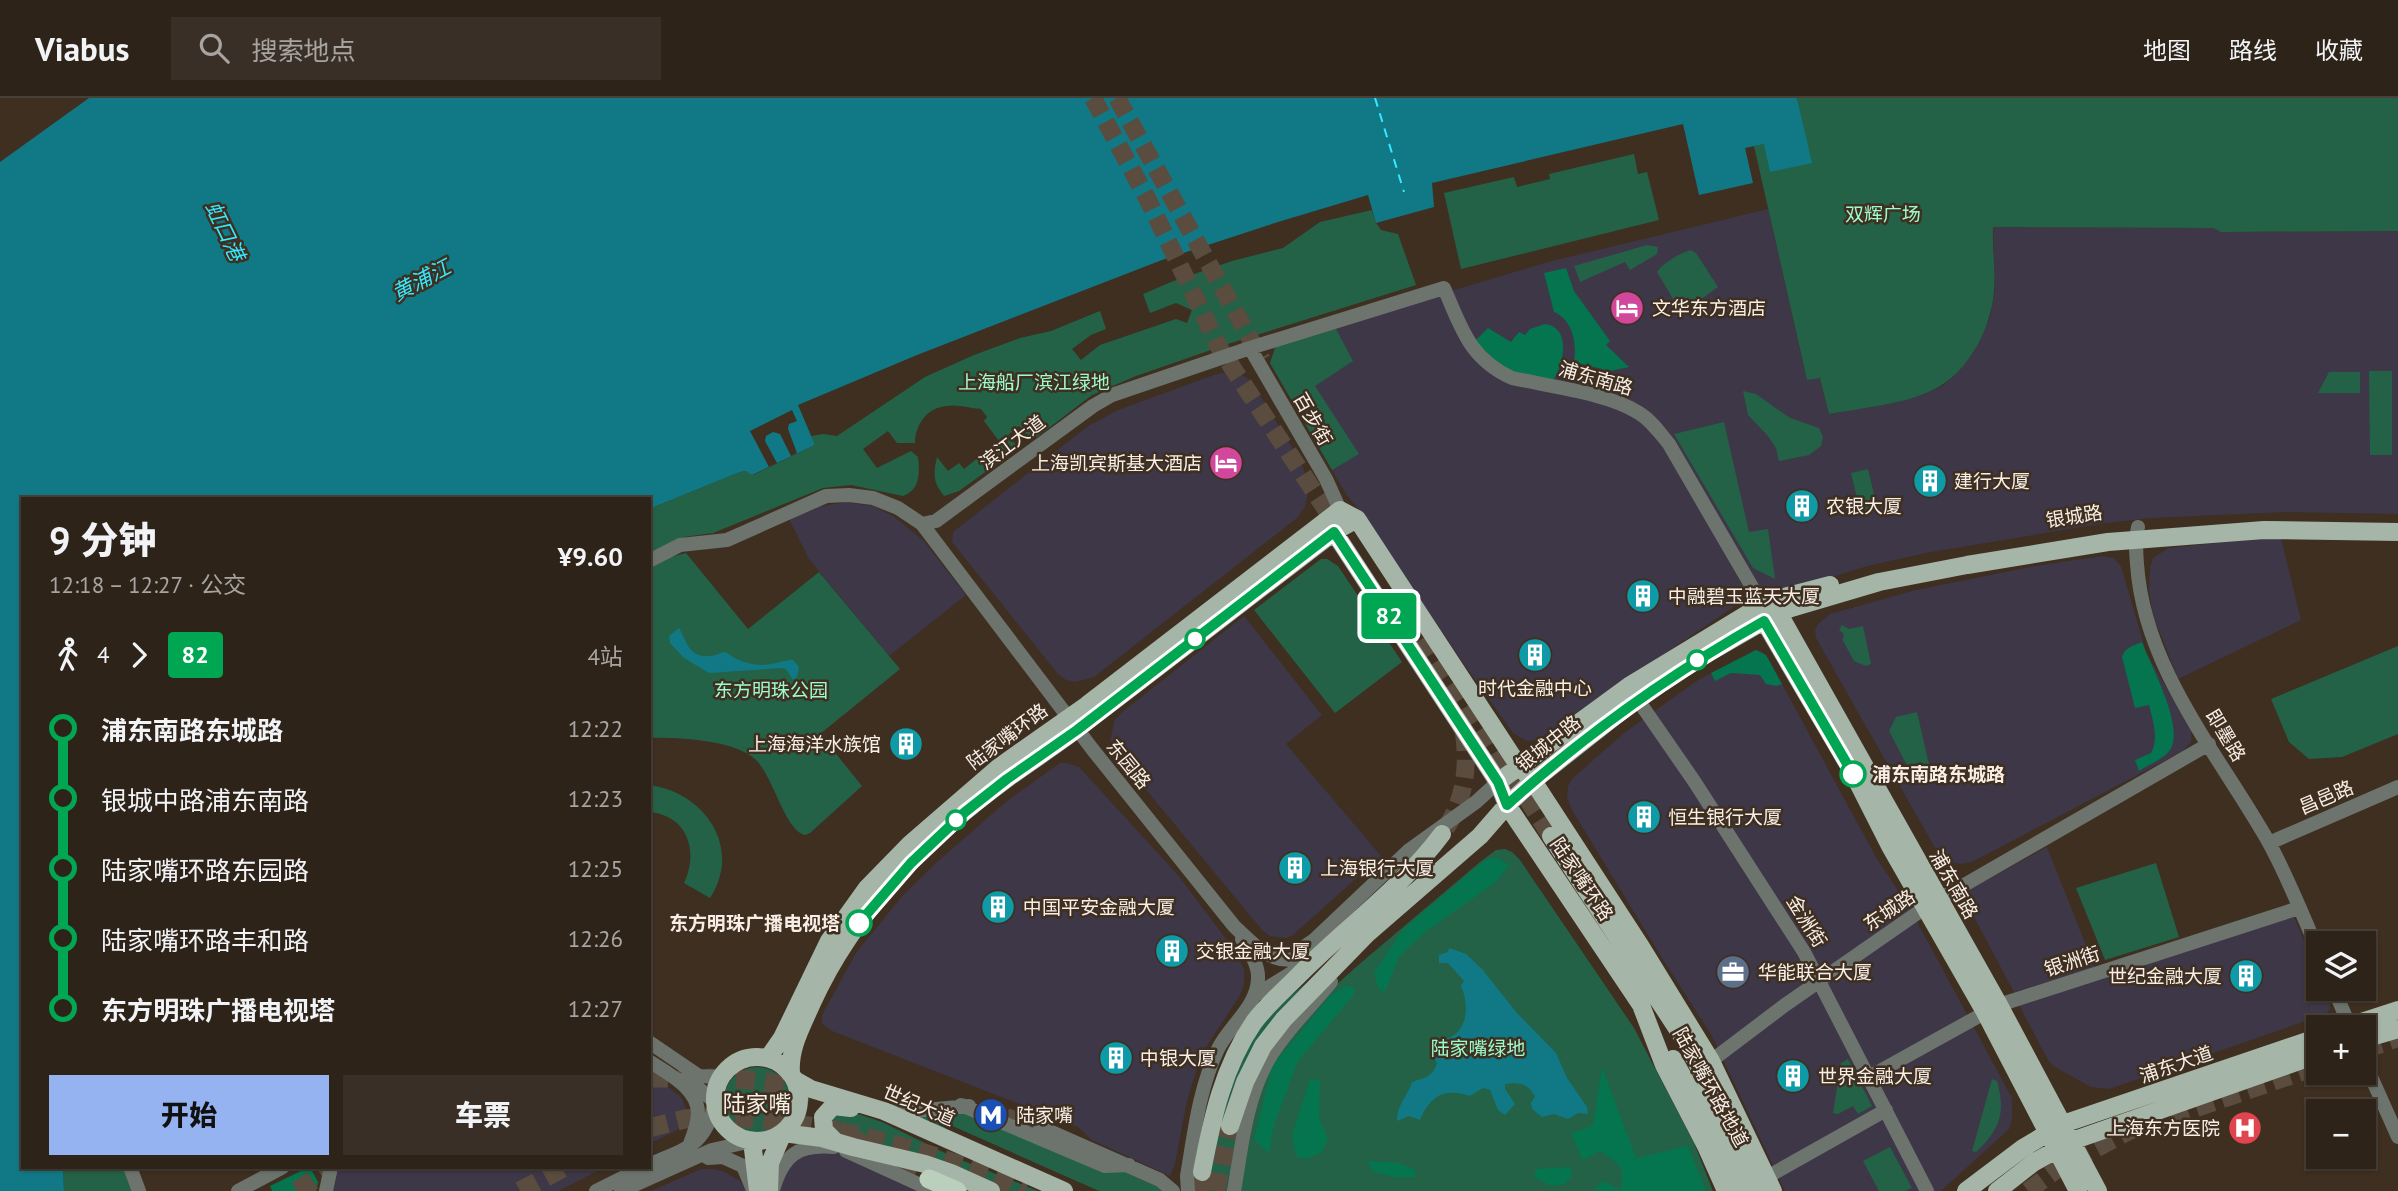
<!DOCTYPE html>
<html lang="zh">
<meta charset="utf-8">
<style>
body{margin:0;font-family:"PT Sans","Noto Sans SC",sans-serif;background:#3a2f26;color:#f1f3f6;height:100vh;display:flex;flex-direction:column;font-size:26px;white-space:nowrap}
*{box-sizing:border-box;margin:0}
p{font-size:23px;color:#a7a4a2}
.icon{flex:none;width:38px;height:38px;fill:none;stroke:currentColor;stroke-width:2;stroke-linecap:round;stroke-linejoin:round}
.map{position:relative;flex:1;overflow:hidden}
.drawer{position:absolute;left:21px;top:399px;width:630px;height:672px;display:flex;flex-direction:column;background:#2e2319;border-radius:0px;box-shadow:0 2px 5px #0004,0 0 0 2px #494038}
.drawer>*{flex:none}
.badge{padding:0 14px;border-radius:5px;font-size:24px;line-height:46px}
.buttons{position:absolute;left:2306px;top:833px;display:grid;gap:14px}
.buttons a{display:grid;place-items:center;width:70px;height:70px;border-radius:0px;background:#2e2319;box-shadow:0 2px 5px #0004,0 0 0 2px #494038;font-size:35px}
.map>.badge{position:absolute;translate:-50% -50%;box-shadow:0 0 0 4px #fff}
.legs{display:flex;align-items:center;gap:10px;height:77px;padding:0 28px;font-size:23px}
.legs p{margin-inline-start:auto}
.summary{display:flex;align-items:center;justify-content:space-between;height:119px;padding:0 28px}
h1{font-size:38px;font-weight:800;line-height:52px}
.primary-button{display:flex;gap:14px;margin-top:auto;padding:14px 28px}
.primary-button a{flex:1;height:80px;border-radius:0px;background:#95b2f1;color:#111;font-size:28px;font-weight:800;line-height:80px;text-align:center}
.primary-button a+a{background:#3a2f26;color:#f1f3f6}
ul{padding:0 28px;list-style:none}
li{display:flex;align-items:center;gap:24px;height:70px;font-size:26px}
li i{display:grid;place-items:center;width:10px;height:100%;margin:0 9px;background:currentColor}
li i::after{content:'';width:18px;height:18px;margin:-9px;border:5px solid;border-radius:50%;background:#2e2319}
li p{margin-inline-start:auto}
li:first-child i{background:linear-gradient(#0000 50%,currentColor 0)}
li:last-child i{background:linear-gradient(currentColor 50%,#0000 0)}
header{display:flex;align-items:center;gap:42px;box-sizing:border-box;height:98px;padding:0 35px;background:#2e2319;border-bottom:2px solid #494038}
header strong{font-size:33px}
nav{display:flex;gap:38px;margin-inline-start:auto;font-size:24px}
.search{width:490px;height:63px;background:#3a2f26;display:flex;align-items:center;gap:18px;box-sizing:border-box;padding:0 24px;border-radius:0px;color:#a7a4a2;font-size:26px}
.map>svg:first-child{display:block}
</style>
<header>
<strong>Viabus</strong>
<div class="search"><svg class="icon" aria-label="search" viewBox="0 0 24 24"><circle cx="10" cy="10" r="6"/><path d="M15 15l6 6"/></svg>搜索地点</div>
<nav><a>地图</a><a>路线</a><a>收藏</a></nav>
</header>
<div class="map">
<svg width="2398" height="1093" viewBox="0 0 2398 1093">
<rect width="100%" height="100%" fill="#3e2f21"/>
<path fill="#3d3747" d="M1768,111L1807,282L1820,279L1829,316L1923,297L1944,287L1974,254L1990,219L1995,191L1993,129L2213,130L2221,134L2398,133V416L2285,414L2152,420L2106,425L1931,454L1871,467L1782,494L1767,493L1756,485L1666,330L1643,311L1510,275L1473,245L1451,193L1548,164Z
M1442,196L1464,248L1575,299L1619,310L1637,320L1667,349L1744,491L1741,503L1735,508L1537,642L1527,643L1513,635L1466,569L1363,417L1346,396L1270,265L1275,250Z
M1231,273L1241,276L1251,283L1300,362L1306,378L1308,394L1305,409L1297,420L1094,579L1075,584L1066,582L1058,576L952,444L953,434L1088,328L1118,312L1214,277Z
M845,404L873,408L893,418L923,442L966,497L889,558L809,461L789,421L818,409Z
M2263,440H2281L2301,522L2178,581L2153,517L2149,492L2150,469L2153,460L2168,450Z
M2102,458L2114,460L2121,468L2146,554L2191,633V644L2183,653L1972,764L1961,766L1950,764L1935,750L1816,540L1815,532L1818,526L1830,516L1916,492L2035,468Z
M1244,518L1322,617L1286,646L1381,758L1293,837L1286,840L1270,838L1263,833L1114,653L1110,644L1114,623L1121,615Z
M1756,552L1762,553L1769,562L1853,717L1877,761L1908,807L2012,1000V1021L2009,1031L1941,1093H1785L1712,938L1662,860L1572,712L1567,700L1568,688L1572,681L1624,635L1698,582Z
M1060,665H1067L1079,669L1177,776L1236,854L1244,871V886L1240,897L1201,957L1187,1003L1175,1066L1170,1078L1092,1042L1078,1029L832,933L822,926V917L856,855L903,797L937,764L1007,703Z
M2047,749L2095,870L2014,894L1968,808L1966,799L1972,790Z
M2293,817L2319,876V891H2325L2330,901V911L2326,916L2109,991L2091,989L2053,968L2048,962L2018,905Z
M649,975L681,999L688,1015L687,1023L681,1030L649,1046Z
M835,1052L929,1093H777L779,1077L799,1055Z
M338,1069H605L559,1093H333Z
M701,1071H715L725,1074L740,1083L747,1093H651Z"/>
<path fill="#236247" d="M1797,0H2398V133L2221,134L2213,130L1993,129C1992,150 1996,173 1994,194C1990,235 1965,281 1924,296C1899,306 1857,311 1829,316L1820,280L1807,282L1754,48L1805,37Z
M1634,56L1638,76L1647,74L1659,122L1461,171L1444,95L1514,79L1517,89L1550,81L1549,76Z
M1372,112L1376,125L1381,132L1398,136L1416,187L1231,245L1136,278L1092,297L1037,339H1029L1019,328L1008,337L1016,347V352L959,393L944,398C933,384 933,377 937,359L948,373L959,365L964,371L999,343L984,323L987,319L981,311C970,310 957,306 946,308C927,310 915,327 915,345H897L888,333L863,351L877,370L911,353L918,359C920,375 920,392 903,398L851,387L823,390L713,435L684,439L649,458V411L740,374L746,373L753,377L815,347L811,338L823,336L837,338L925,279L974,257L1020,240L1051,233L1100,213L1106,231L1091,237L1072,251L1081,262L1100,247L1176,221L1187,225L1192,212L1176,205L1150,215L1143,196L1171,184L1232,163L1283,150L1320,124Z
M1647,147L1658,149L1657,156L1630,172L1625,164L1580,184L1574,168Z
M1691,152L1696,155L1718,189L1687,211L1678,209L1657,174C1663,165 1680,155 1691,152Z
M1335,229L1353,263L1315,288L1359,356L1332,372L1270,265L1275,250L1281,246Z
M2369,273H2392V357H2370Z
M2329,274H2360V295H2318Z
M1743,293L1756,296L1790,320L1819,330L1823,339L1821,348L1809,357L1779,363L1776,350L1768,338L1748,317Z
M1724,324L1749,434L1768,431L1775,481L1753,470L1674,336Z
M1868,371L1878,413L1861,417L1851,375Z
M686,455L748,531L819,474L900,571L820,636L862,688L810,735L805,737C785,733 773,677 755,661C734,642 677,639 649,640V471L671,459Z
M1321,461H1327L1338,468L1402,564L1335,615L1254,512Z
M1842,527L1849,531L1863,528L1871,566L1866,568L1854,563L1842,541L1844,540L1843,535L1839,532Z
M2398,548V636L2342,659L2309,661L2289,644L2271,601Z
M1917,614L1930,671L1911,675L1889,633L1896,619Z
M649,687C704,694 743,749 710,800L684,785C699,754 688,717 649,714Z
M1505,751L1512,754L1520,762L1634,930L1694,1045L1713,1093H1240L1259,992L1277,952L1311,910L1356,869L1480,764L1496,752Z
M2156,765L2179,839L2105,862L2076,790Z
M1318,876C1287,917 1232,976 1223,1026L1243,1031L1229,1093H1191L1190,1083L1229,983L1266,917Z
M1848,961L1872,1008L1858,1016L1853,1008L1838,1016L1833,1015L1841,965Z
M724 1002a33 33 0 1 1 66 0a33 33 0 1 1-66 0Z
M1992,981L1997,983C2006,1016 2000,1031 1976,1054L1972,1053Z
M846,1012L882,1024L949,1057L1038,1093H1000L938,1066L835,1038L825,1021Z
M962,1014L1058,1045L1161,1090L1163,1093H1099L948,1026L944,1031L914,1018Z
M1890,1049L1912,1090L1905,1093H1879L1863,1063Z
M63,1069H126L135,1093H64Z"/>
<path fill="#04754f" d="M1566,170L1574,193L1610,243L1606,247L1629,269L1610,273L1574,264C1577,246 1573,222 1554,214L1544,175Z
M1545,226C1573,230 1563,268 1552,284L1510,275L1473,245L1488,230L1511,244L1519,234L1525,237L1530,231Z
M2142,544C2151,569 2185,628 2170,652C2164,661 2148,667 2139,673L2135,662L2151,655C2159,641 2153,623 2149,607L2135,610L2122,559C2125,549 2133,548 2142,544Z
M1756,552L1766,557L1782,586L1777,588L1766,586L1760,577L1731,575L1715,583L1711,575Z
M1498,760L1509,767L1497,783L1424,835L1399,859L1385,894L1378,890L1374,875L1403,831L1485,762Z
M1346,888L1355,890L1353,898L1298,963L1274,1027L1269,1055L1254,1042L1272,968L1330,898Z
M1602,969L1636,1060L1688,1048L1706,1093H1594L1602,1083L1620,1092C1626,1068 1619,1066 1600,1053L1583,1062L1571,1036L1593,1027Z
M1310,981L1320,982L1319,1020L1328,1041L1322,1054L1306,1061L1296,1058L1292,1037Z
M1367,1063L1399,1065L1414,1071L1416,1079H1394L1372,1073Z
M1570,1069L1572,1078L1565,1086L1552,1088L1534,1079L1536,1071Z
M307,1070L312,1073L318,1084L316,1093H272L270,1088Z"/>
<path fill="#117985" d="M89,0H1797L1812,65L1770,74L1764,46L1745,50L1753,85L1699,97L1683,26L1432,85L1434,109L1376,125L1368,97L1278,124L1162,162L917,257L798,307L815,347L752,377L746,373L740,374L649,411V401H23V1069H63L64,1093H0V64Z
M679,530C687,543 688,560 710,558C716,558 720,554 726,554C739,565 759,570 776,565C782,564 786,562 793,562L799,569L797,579L793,582L786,571L781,570L709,575L684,560L670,545L669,538Z
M1449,850L1466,856L1482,871L1516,914L1556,955L1567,980L1587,1009L1588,1016L1578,1015L1568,1021L1554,1016L1542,1019L1532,1011L1531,1005L1535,998C1527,985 1520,984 1505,986V991L1515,1006L1505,1017L1498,1012L1490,992L1483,990L1470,998C1444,990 1431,997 1420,1022L1409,1018L1397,1023C1396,1008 1408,998 1412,984C1424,980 1433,979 1437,965L1430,953L1432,947C1439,944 1448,941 1454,937C1469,926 1468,903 1461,888L1464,883L1448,865H1439V857L1448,854Z"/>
<path fill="#3e2f21" d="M792,312L797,323L789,326L788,331L797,355L791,358L780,336L773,334L766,338L765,343L777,365L769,369L750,333Z"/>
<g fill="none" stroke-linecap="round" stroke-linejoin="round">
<path stroke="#34e9ff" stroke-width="2" stroke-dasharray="9 7" stroke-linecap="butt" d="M1375,0L1404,94"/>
<path stroke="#5a4c3e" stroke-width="14" stroke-dasharray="14 7" stroke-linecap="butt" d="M987,1010L1040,1029"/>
<path stroke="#5a4c3e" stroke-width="18" stroke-dasharray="18 9" stroke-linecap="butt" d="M1093,0L1148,102L1220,251L1339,431
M1117,0L1262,262
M1409,517L1551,738
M1446,730C1466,699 1469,665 1463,629
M2364,952L2398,940
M840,1033C905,1047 965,1065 1025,1093
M1199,1093L1202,1074
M1216,1093L1230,1028
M2028,1093L2056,1072L2129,1033L2319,968"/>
<path stroke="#5a4c3e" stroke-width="19" stroke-dasharray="19 10" stroke-linecap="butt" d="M649,980C703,980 760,977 812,995
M649,1030L685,1021L722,1018L776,1023L840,1033L893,1064L929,1081
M297,1093L332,1069
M520,1093L565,1069"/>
<path stroke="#6c746d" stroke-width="14" d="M1250,250L1326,381L1340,412
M922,426L1093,652L1234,828C1261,854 1284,878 1320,848
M2138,429C2135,442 2136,453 2137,466C2144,571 2218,655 2268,743C2288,779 2303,818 2319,855
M649,463L680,447L727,442L826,398L849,397L873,400L898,410L922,426L936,423L1093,308L1112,297L1250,250L1444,190C1462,231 1469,260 1512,280C1548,288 1608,295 1639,315C1652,323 1660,335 1669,346L1763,508
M1631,592L1694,683L1804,854L1927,1093
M2269,745L2398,689
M1301,851L1314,842L1408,753L1476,704L1498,684
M2334,891L2350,929
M1254,898L1298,871
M649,944L699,978L721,979
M649,963C667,975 698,990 698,1015C698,1026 693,1038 689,1048
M1711,963L1785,907L1926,809L2209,646
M2364,963L2398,1039
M1869,979L1999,907L2299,810
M686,980L715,1004
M961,1007L1105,1068L1129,1067
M889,1013L904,1014L969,1008
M1040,1029L1160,1082L1173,1093
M846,1053L934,1093
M708,1060L723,1059L743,1068L753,1092
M649,1067C686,1050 704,1049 715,1006
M130,1069L139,1093
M1767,1079L1886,1012
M773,1092C783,1057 798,1046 834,1049
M238,1093L283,1069
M326,1093L331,1069
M596,1093L644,1069
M621,1093L712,1052L752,1043
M1188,1093L1187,1078C1194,1037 1199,990 1218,951C1229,928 1257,909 1258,881C1259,867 1249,853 1242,841
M1234,1093C1242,1048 1246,999 1270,959C1287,931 1311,909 1331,884"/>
<path stroke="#a5b5a7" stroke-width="18" d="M1340,412L1357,421L1518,667L1533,683L1641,849L1711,963L1773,1093
M1337,423L1334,434L1498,684L1507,707L1641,907L1664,967L1706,1048L1726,1093
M1769,511L1779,516L1999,907L2098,1093
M1763,515L1764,523L1852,673L1890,748L1985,914L2078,1093
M1498,684L1629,588L1749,515L1784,499L1830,487
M1551,738L1684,941
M2346,929L2398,912
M1680,931L1747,1065L1758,1093
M2364,941L2398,931
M715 1001a42 42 0 1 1 84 0a42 42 0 1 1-84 0Z
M768,960L782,940L829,843L867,790L910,746L999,669L1087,607L1340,412
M1673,961L1717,1040L1740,1093
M791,975C789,950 802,928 812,905C853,814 928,738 1008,680C1031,663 1055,648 1077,631C1163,566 1248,499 1334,434L1357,421
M795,982L811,991L884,1013L1064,1093
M1230,1028L1245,984L1263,948L1284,921L1367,836L1480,738L1507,707L1533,683L1638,600L1703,558L1764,523L1791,510L1879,484L1967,467L2108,444L2264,432L2398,434
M783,1035L822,1040L853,1049L925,1066L951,1075L991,1093
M752,1043L758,1093
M835,1043L824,1032L823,1019L833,1008L851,1010
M1202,1074C1212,1021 1223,969 1254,924C1267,907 1283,893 1298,878C1345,830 1402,790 1442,736
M769,1093L770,1065L783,1035
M1966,1093L2023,1050L2063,1026L2319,939
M1997,1093L2033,1065L2072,1043L2319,956"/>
<path stroke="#bbcfbd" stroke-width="19" d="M929,1081L957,1093"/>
</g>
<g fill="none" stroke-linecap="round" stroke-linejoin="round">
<g stroke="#fff" stroke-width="16">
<path id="line-1" d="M859,825L911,765L965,714L1007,681L1077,632L1334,434L1498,684L1507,707C1587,635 1670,576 1764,523L1853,676"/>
</g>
<use href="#line-1" stroke="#00a651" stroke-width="10"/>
</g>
<defs>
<g id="hotel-disc" transform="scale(1.75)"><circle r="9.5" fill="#d1479c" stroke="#3e2f21"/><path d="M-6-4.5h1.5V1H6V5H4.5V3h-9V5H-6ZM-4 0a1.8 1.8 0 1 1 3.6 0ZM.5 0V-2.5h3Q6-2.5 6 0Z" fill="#fff"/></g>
<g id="building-disc" transform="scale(1.75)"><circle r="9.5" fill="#0f9aa8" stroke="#3e2f21"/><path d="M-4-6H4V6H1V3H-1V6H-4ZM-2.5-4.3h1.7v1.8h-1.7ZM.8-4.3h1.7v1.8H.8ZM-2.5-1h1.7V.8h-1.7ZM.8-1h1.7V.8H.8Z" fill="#fff"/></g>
<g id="office-disc" transform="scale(1.75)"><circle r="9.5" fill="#5c6f8a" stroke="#3e2f21"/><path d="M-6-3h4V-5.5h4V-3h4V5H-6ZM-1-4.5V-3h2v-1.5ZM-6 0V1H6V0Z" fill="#fff"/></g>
<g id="metro-disc" transform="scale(1.75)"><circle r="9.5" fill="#1a4fb4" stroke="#3e2f21"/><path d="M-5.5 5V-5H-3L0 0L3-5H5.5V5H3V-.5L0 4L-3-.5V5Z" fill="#fff"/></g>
<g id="hospital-disc" transform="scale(1.75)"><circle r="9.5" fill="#e0444e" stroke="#3e2f21"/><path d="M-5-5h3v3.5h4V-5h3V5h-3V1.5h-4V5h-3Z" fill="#fff"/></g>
</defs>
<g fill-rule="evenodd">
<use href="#hotel-disc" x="1627" y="210"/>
<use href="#hotel-disc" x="1226" y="365"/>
<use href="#building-disc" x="1930" y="383"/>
<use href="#building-disc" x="1802" y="408"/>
<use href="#building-disc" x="1643" y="498"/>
<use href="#building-disc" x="1535" y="557"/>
<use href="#building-disc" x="906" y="646"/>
<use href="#building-disc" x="1644" y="719"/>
<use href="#building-disc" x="1295" y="770"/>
<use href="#building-disc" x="998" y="809"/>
<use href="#building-disc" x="1172" y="853"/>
<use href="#office-disc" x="1733" y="874"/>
<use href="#building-disc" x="2246" y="878"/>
<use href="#building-disc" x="1116" y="960"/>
<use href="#building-disc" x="1793" y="978"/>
<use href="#metro-disc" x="991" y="1017"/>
<use href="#hospital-disc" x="2245" y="1030"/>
</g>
<g fill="#fff" stroke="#00a651" stroke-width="3.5">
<circle cx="1195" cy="541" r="9"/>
<circle cx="1697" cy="562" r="9"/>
<circle cx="1853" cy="676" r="12"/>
<circle cx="956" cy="722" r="9"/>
<circle cx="859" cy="825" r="12"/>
</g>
<g text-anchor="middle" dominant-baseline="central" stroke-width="5" stroke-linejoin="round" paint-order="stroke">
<g font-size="19" fill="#9cfacc" stroke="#3e2f21">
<text x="1883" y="116">双辉广场</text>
<text x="1034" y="284">上海船厂滨江绿地</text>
<text x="771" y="592">东方明珠公园</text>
<text x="1478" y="950">陆家嘴绿地</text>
</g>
<g font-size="19" fill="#f8eee5" stroke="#3e2f21" text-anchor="start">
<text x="1652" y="210">文华东方酒店</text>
<text x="1202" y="365" text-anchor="end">上海凯宾斯基大酒店</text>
<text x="1954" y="383">建行大厦</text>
<text x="1826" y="408">农银大厦</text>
<text x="1668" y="498">中融碧玉蓝天大厦</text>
<text x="1535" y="590" text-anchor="middle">时代金融中心</text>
<text x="881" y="646" text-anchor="end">上海海洋水族馆</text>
<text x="1668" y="719">恒生银行大厦</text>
<text x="1320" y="770">上海银行大厦</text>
<text x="1023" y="809">中国平安金融大厦</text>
<text x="1196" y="853">交银金融大厦</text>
<text x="1758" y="874">华能联合大厦</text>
<text x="2222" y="878" text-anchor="end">世纪金融大厦</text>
<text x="1140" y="960">中银大厦</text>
<text x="1818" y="978">世界金融大厦</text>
<text x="1016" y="1017">陆家嘴</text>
<text x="2220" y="1030" text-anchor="end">上海东方医院</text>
</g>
<g font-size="19" fill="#f8eee5" stroke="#3e2f21">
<text transform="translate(1596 280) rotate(16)">浦东南路</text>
<text transform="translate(1313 321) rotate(60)">百步街</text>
<text transform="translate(1012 344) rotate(-37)">滨江大道</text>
<text transform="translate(2074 418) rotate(-9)">银城路</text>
<text transform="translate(2226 637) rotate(59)">即墨路</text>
<text transform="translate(1007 638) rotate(-37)">陆家嘴环路</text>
<text transform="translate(1548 645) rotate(-39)">银城中路</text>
<text transform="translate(1129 666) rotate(51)">东园路</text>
<text transform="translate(2326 699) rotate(-23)">昌邑路</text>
<text transform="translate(1582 781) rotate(56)">陆家嘴环路</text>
<text transform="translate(1954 786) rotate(60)">浦东南路</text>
<text transform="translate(1889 812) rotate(-34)">东城路</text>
<text transform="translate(1807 823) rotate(58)">金洲街</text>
<text transform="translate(2072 863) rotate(-18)">银洲街</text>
<text transform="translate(2176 966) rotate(-19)">浦东大道</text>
<text transform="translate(1711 989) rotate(61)">陆家嘴环路地道</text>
<text transform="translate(919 1007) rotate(23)">世纪大道</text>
</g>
<g font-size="19" font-weight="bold" fill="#f8eee5" stroke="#3e2f21" text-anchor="start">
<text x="1872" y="676">浦东南路东城路</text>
<text x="840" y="825" text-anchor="end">东方明珠广播电视塔</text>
</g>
<g font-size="21" font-style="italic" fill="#34e9ff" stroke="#3e2f21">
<text transform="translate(225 133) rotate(64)">虹口港</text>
<text transform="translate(421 182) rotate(-28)">黄浦江</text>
</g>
<g font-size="23" fill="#f8eee5" stroke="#3e2f21">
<text x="757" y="1005">陆家嘴</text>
</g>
</g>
</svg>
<div class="buttons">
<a><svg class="icon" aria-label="layers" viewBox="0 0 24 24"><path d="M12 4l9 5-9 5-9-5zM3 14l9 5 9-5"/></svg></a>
<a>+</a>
<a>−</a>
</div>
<b class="badge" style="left:1389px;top:518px;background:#00a651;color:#fff">82</b>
<section class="drawer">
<div class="summary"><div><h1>9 分钟</h1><p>12:18 – 12:27 · 公交</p></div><b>¥9.60</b></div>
<div class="legs"><svg class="icon" aria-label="walk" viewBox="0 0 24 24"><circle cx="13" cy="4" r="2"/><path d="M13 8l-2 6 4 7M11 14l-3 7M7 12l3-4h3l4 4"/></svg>4<svg class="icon" aria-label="forward" viewBox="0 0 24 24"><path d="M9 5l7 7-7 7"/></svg><b class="badge" style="background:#00a651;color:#fff">82</b><p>4站</p></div>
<ul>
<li><i style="color:#00a651"></i><b>浦东南路东城路</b><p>12:22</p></li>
<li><i style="color:#00a651"></i><span>银城中路浦东南路</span><p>12:23</p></li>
<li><i style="color:#00a651"></i><span>陆家嘴环路东园路</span><p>12:25</p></li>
<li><i style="color:#00a651"></i><span>陆家嘴环路丰和路</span><p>12:26</p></li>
<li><i style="color:#00a651"></i><b>东方明珠广播电视塔</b><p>12:27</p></li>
</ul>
<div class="primary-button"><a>开始</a><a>车票</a></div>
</section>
</div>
